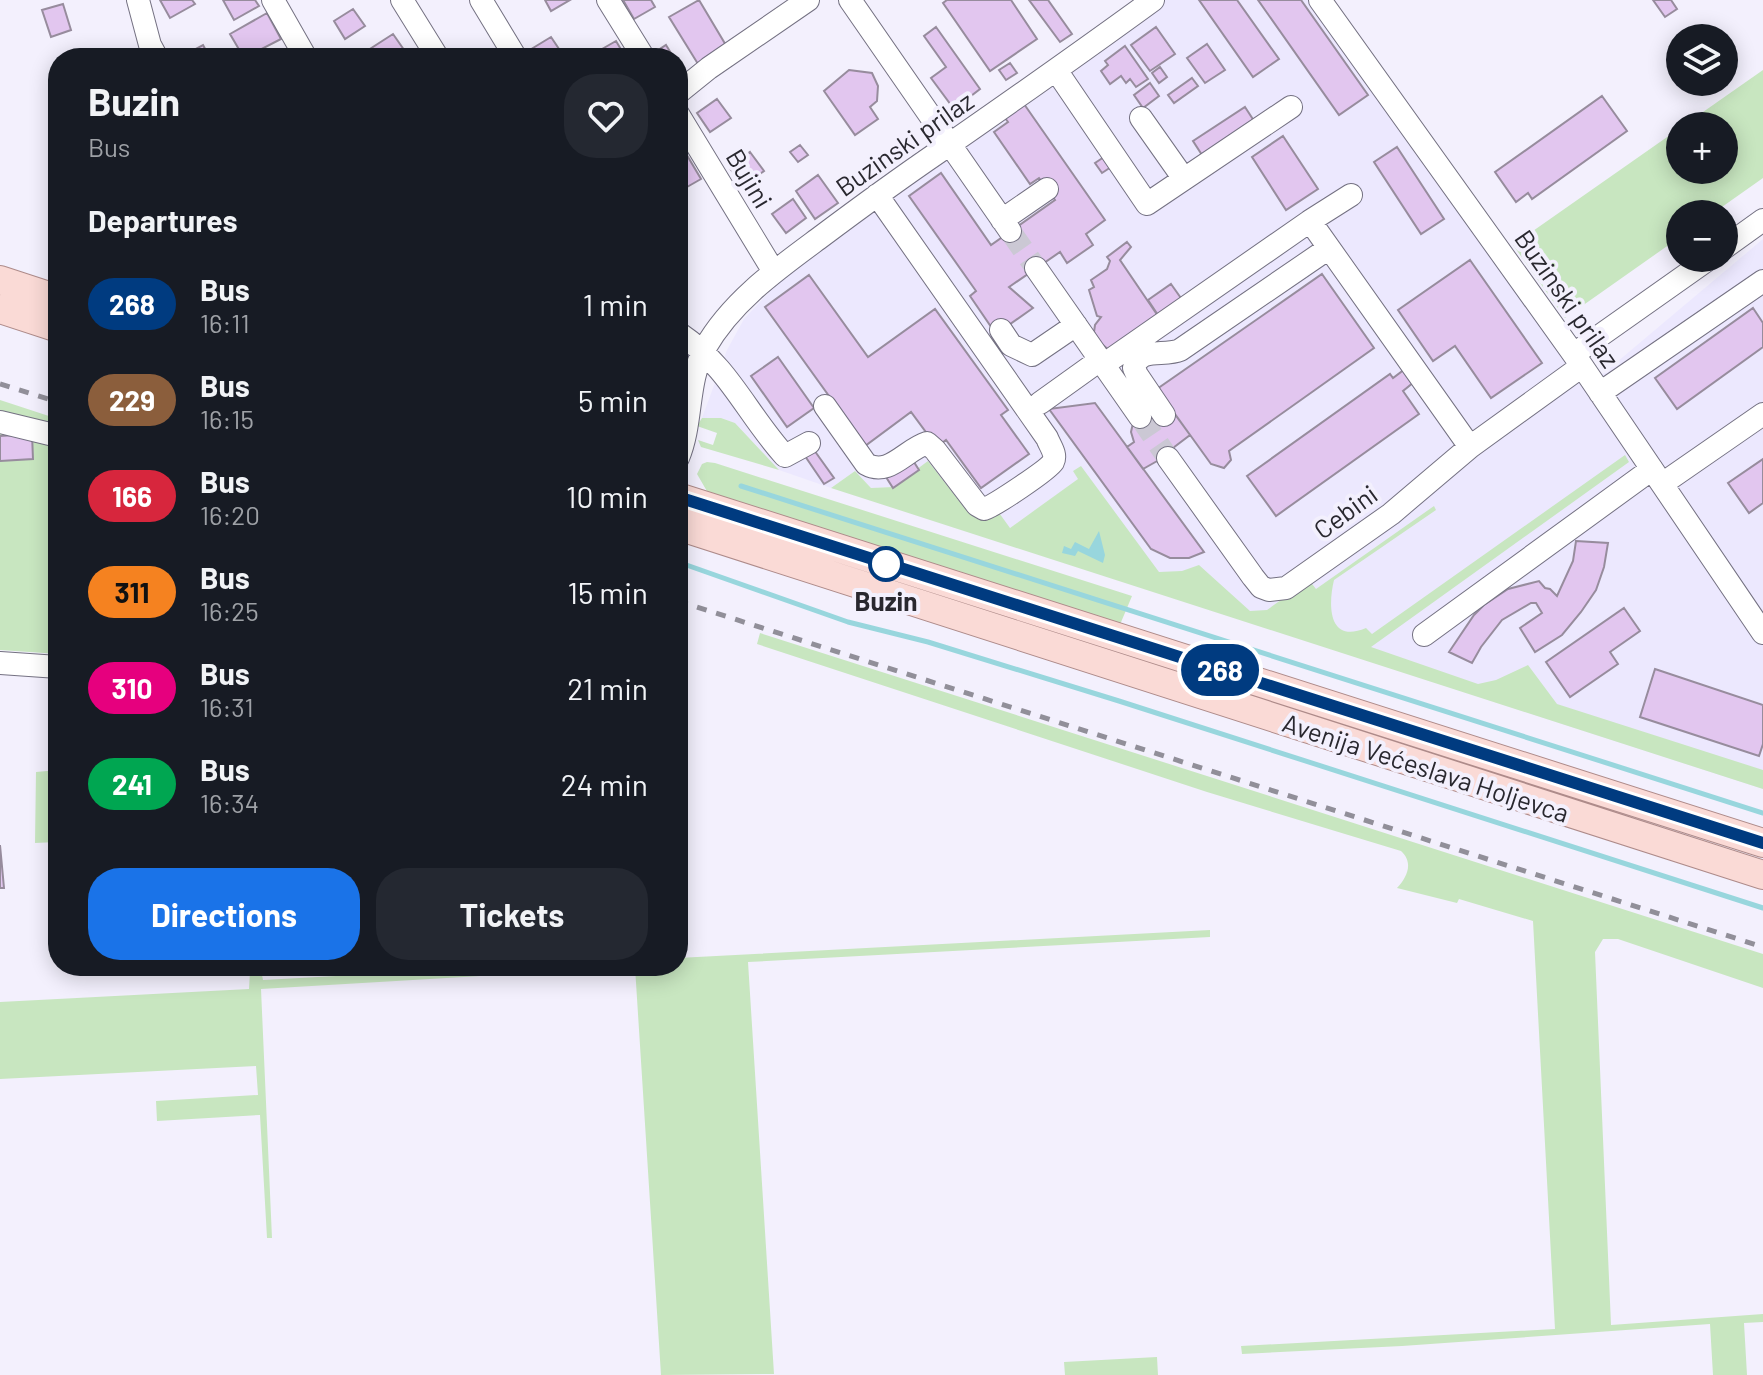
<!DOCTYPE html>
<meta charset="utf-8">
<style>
body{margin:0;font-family:Barlow,sans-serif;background:#242831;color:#f1f3f6;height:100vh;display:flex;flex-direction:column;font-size:30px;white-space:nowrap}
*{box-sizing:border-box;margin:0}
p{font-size:26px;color:#9ea1a6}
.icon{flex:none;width:44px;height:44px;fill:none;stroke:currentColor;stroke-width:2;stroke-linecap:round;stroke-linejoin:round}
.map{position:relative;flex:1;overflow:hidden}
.details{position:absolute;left:48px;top:48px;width:640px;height:928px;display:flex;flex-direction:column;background:#171b24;border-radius:32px;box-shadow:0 4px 20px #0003}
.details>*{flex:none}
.badge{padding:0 16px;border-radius:26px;font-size:28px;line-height:52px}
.fabs{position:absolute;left:1666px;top:24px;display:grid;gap:16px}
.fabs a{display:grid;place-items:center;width:72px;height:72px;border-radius:50%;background:#171b24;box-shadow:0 4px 20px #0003;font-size:40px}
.map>.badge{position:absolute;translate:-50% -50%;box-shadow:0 0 0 4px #fff}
h2{padding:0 40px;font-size:30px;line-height:72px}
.round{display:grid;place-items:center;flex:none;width:84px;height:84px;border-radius:32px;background:#242831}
.summary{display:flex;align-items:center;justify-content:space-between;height:136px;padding:0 40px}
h1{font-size:38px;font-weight:700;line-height:60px}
.cta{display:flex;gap:16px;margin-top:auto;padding:16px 40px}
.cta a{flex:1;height:92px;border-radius:32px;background:#1a73e8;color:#fff;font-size:32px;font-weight:700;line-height:92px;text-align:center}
.cta a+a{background:#242831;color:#f1f3f6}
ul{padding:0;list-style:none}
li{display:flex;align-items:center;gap:24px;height:96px;padding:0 40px}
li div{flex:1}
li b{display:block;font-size:30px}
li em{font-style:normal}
li .badge{min-width:88px;font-weight:700;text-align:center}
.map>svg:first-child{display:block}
</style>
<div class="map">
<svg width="1763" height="1375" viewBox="0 0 1763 1375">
<rect width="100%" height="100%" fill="#f3f0fd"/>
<path fill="#ece8fe" d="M1164,0H1334L1598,378L1763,239V789L1168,596L1079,479L1010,528L968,513L928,462L893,487L871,488L855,471L831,488L779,470L735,423L721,418H702L727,350L744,319L779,282L801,262Z"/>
<path fill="#c8e6c0" d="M1763,70V178L1712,214H1680V237L1565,318L1513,245L1680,128V170H1724V126H1683Z
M0,400L58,419V654L0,650Z
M702,418H721L735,423L779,470L701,447L698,440L713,445L717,433L697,426Z
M1625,455L1629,462L1371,647L1478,684L1496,680L1528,665L1557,704L1763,770V789L831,488L855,471L871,488L893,487L928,461L968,512L979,517L997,510L1010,528L1078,479L1073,471L1081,466L1159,572L1182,571L1199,565L1250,611L1267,610L1309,580L1316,589L1434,506L1436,510L1334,580C1328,605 1328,644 1366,628L1372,634Z
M707,462L715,463L1132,596L1119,627L708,493L697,474L702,464Z
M760,633L1763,954V988L1618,939H1603L1595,952L1611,1325L1763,1314V1322L1744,1323L1747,1375H1713L1710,1324L1402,1346L1242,1354L1241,1346L1555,1329L1533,921L1459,899L1457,903L1397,888C1407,877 1414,863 1401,851L1207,792L757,644Z
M58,770L56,842L35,843L36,772Z
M1210,930V937L748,962L774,1374L661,1375L635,967L261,989L272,1238H267L260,1115L157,1121L156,1101L258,1095L256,1066L0,1079V1002L249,989L250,971L261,970L263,980L519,966H678V958Z
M1157,1357L1158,1375H1065L1064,1362Z"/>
<path fill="#98d6dd" d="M1099,531L1105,555L1103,563L1078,551L1075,556L1062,553L1064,546L1071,549L1075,542L1089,549Z"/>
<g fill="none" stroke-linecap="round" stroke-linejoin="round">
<path stroke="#98d6dd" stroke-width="5" d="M741,486L1763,813
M678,562L848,622L928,642L1119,701L1763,908"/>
</g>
<path fill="#e2c6ef" stroke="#978c9d" stroke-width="2" d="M160,0H192L195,4L170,18Z
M223,0H255L259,6L234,20Z
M545,0H570L551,11Z
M623,0H651L655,7L634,19Z
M699,0L727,47L698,64L669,17Z
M947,0H1011L1037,39L990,71L943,3Z
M1029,0H1048L1072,34L1060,42Z
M1199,0H1237L1279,59L1253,77Z
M1258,0H1301L1368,95L1339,115Z
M1653,0H1671L1677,9L1665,17Z
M63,4L71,30L51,37L42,10Z
M353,9L365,26L345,39L334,21Z
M267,13L281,39L244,58L230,34Z
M936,27L980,89L954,109L931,78L946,67L924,36Z
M1156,27L1175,54L1150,71L1131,45Z
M393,34L409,57L356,58Z
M551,37L563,55L558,58H532L528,51Z
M616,41L626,58H598L595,53Z
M1207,44L1225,70L1205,83L1187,58Z
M203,45L210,58H179Z
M666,45L674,58H650L649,56Z
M1125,46L1148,79L1136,87L1130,79L1126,83L1121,76L1110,84L1101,71L1108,65L1105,61Z
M1010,63L1017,73L1006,80L999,70Z
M1160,67L1167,77L1159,83L1152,73Z
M849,70L872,73L878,86L877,101L870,107L878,119L855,135L824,91Z
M1192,78L1198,86L1174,103L1168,95Z
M1150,83L1159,96L1143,108L1134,95Z
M1602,96L1627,131L1532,199L1528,193L1516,202L1495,172Z
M717,99L731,118L710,132L697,113Z
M1024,104L1105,220L1086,234L1093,245L1067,263L1060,252L1009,287L1033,308L996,334L970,296L976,291L909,196L941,173L991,245L1055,200L1039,178L1030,184L994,132L1008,122L1005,118Z
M1245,107L1256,124L1204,158L1193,141Z
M1283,136L1318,189L1286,210L1252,157Z
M800,145L808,155L798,162L790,152Z
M1397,147L1444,219L1421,234L1374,162Z
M750,152L764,171L743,186L729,167Z
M1107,155L1114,165L1102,173L1095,163Z
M688,157L701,179L687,187L683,180L678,184V163Z
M818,175L838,203L815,219L796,191Z
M793,199L806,218L786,233L772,214Z
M1127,242L1131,247L1120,260L1158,316L1109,350L1098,341L1094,332L1095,325L1101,317L1097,316L1089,290L1094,287L1091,280L1107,269L1110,261L1107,257Z
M1470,260L1542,363L1491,398L1455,346L1433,361L1398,310Z
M1322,274L1374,348L1229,451L1231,460L1224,468L1211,464L1157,389Z
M809,275L868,357L935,309L1008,410L1001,415L1029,454L981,488L946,440L937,447L911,412L865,446L765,307Z
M1171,284L1183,301L1160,318L1148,300Z
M1753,308L1763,323V347L1677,409L1655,378Z
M778,357L814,408L787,427L751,376Z
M1405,369L1414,382L1403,391L1419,414L1276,516L1247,476L1390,374L1393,378Z
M1095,403L1204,552L1189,558H1170L1151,549L1049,409Z
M1174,413L1190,435L1173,448V452L1143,469L1127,447L1134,442L1131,432L1133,423L1149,417L1158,424Z
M32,434L33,459L0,461V436Z
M814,450L834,478L824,484L805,456Z
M912,459L919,470L893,488L886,477Z
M1763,459V503L1749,513L1728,483Z
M1576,541L1608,543L1604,567L1596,590L1581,612L1562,635L1535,652L1520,628L1542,613L1536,603H1531L1502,620L1481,647L1472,663L1449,652L1474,615L1484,605L1508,589L1539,581L1545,588L1550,589L1557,596L1573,561Z
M1624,608L1640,631L1610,652L1618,664L1570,697L1546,662Z
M1655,669L1763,705V744L1759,756L1640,717Z
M0,845L4,888H0Z"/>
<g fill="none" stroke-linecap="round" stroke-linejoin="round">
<path stroke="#cbc8d4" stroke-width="22" stroke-dasharray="22 11" stroke-linecap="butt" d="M1010,231L1036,268
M1140,417L1168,458"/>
<g stroke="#747182" stroke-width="24">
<path id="minor" d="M138,0L150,45L157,58
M273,0L306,58
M402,0L438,58
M481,0L516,58
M608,0L644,58
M850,0L1010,231
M1320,0L1582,366L1763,633
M1056,70L1147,204L1291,107
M678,93L709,68L808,0
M678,114L774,272
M1141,118L1184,179
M1002,220L1047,189
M1310,221L1351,195
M1724,248L1763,220
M1036,268L1140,417
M1001,330L1011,345L1032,355L1076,325
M678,336L680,334C730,368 746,413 785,456L809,443
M1574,354L1710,258
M1103,365L1310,221L1470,447
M1600,393L1763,281
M1040,403L1100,360
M825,406L866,464C889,477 905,450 927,443L935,450L977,505L984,509C994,506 1048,470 1053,462C1057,454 1050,446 1047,438L877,195
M1164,415L1137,375L1134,368C1139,346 1164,357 1180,350L1329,248
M0,422L58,436
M678,458C693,422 686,382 705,348C731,302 776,270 818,239C858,209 899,179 940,151C1012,101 1083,51 1153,0
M1168,458L1253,577L1261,587L1269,590L1286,588L1391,514L1470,447L1582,366
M1662,484L1763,414
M1424,635L1652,469
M0,663L58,667"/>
</g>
<g stroke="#ae8b8a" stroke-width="30">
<path id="major" d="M0,280L58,299
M0,309L58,328
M678,497L1763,843
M678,526L1763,875"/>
</g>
<use href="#minor" stroke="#fff" stroke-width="22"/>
<use href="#major" stroke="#fadad6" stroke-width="28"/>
<path stroke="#918f99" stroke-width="5" stroke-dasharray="10 10" stroke-linecap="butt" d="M0,384L58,402
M678,601L1763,947"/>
</g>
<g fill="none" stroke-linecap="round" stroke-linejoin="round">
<g stroke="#fff" stroke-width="18">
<path id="line" d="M678,497L1763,843"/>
</g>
<use href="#line" stroke="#003b80" stroke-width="12"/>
</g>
<circle fill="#fff" stroke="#003b80" stroke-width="4" cx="886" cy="564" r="16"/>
<g text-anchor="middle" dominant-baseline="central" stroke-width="8" stroke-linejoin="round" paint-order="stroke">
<g font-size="26" fill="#29282f" stroke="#f3f0fd">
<text transform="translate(904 143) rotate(-35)">Buzinski prilaz</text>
<text transform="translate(750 178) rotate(59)">Bujini</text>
<text transform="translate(1568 298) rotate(55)">Buzinski prilaz</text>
<text transform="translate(1345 511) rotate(-36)">Cebini</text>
<text transform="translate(1426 767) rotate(18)">Avenija Većeslava Holjevca</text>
</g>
<g font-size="26" font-weight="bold" fill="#29282f" stroke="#f3f0fd">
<text x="886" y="600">Buzin</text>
</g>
</g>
</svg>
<div class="fabs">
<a><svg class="icon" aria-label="layers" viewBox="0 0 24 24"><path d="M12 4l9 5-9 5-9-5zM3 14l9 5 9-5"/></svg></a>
<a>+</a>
<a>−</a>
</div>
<b class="badge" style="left:1220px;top:670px;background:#003b80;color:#fff">268</b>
<section class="details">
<div class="summary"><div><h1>Buzin</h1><p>Bus</p></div><a class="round"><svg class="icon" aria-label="heart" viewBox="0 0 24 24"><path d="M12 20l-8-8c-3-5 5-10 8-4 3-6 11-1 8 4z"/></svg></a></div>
<h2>Departures</h2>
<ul>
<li><span class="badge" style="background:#003b80;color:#fff">268</span><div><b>Bus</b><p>16:11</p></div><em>1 min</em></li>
<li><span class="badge" style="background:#8b5e3c;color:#fff">229</span><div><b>Bus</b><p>16:15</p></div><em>5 min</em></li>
<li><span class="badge" style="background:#d7263d;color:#fff">166</span><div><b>Bus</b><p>16:20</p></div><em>10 min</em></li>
<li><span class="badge" style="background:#f58220;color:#111">311</span><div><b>Bus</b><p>16:25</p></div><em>15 min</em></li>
<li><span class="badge" style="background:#e6007e;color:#fff">310</span><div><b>Bus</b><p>16:31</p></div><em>21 min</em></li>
<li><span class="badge" style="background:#00a651;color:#fff">241</span><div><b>Bus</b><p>16:34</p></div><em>24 min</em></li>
</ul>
<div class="cta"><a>Directions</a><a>Tickets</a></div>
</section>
</div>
